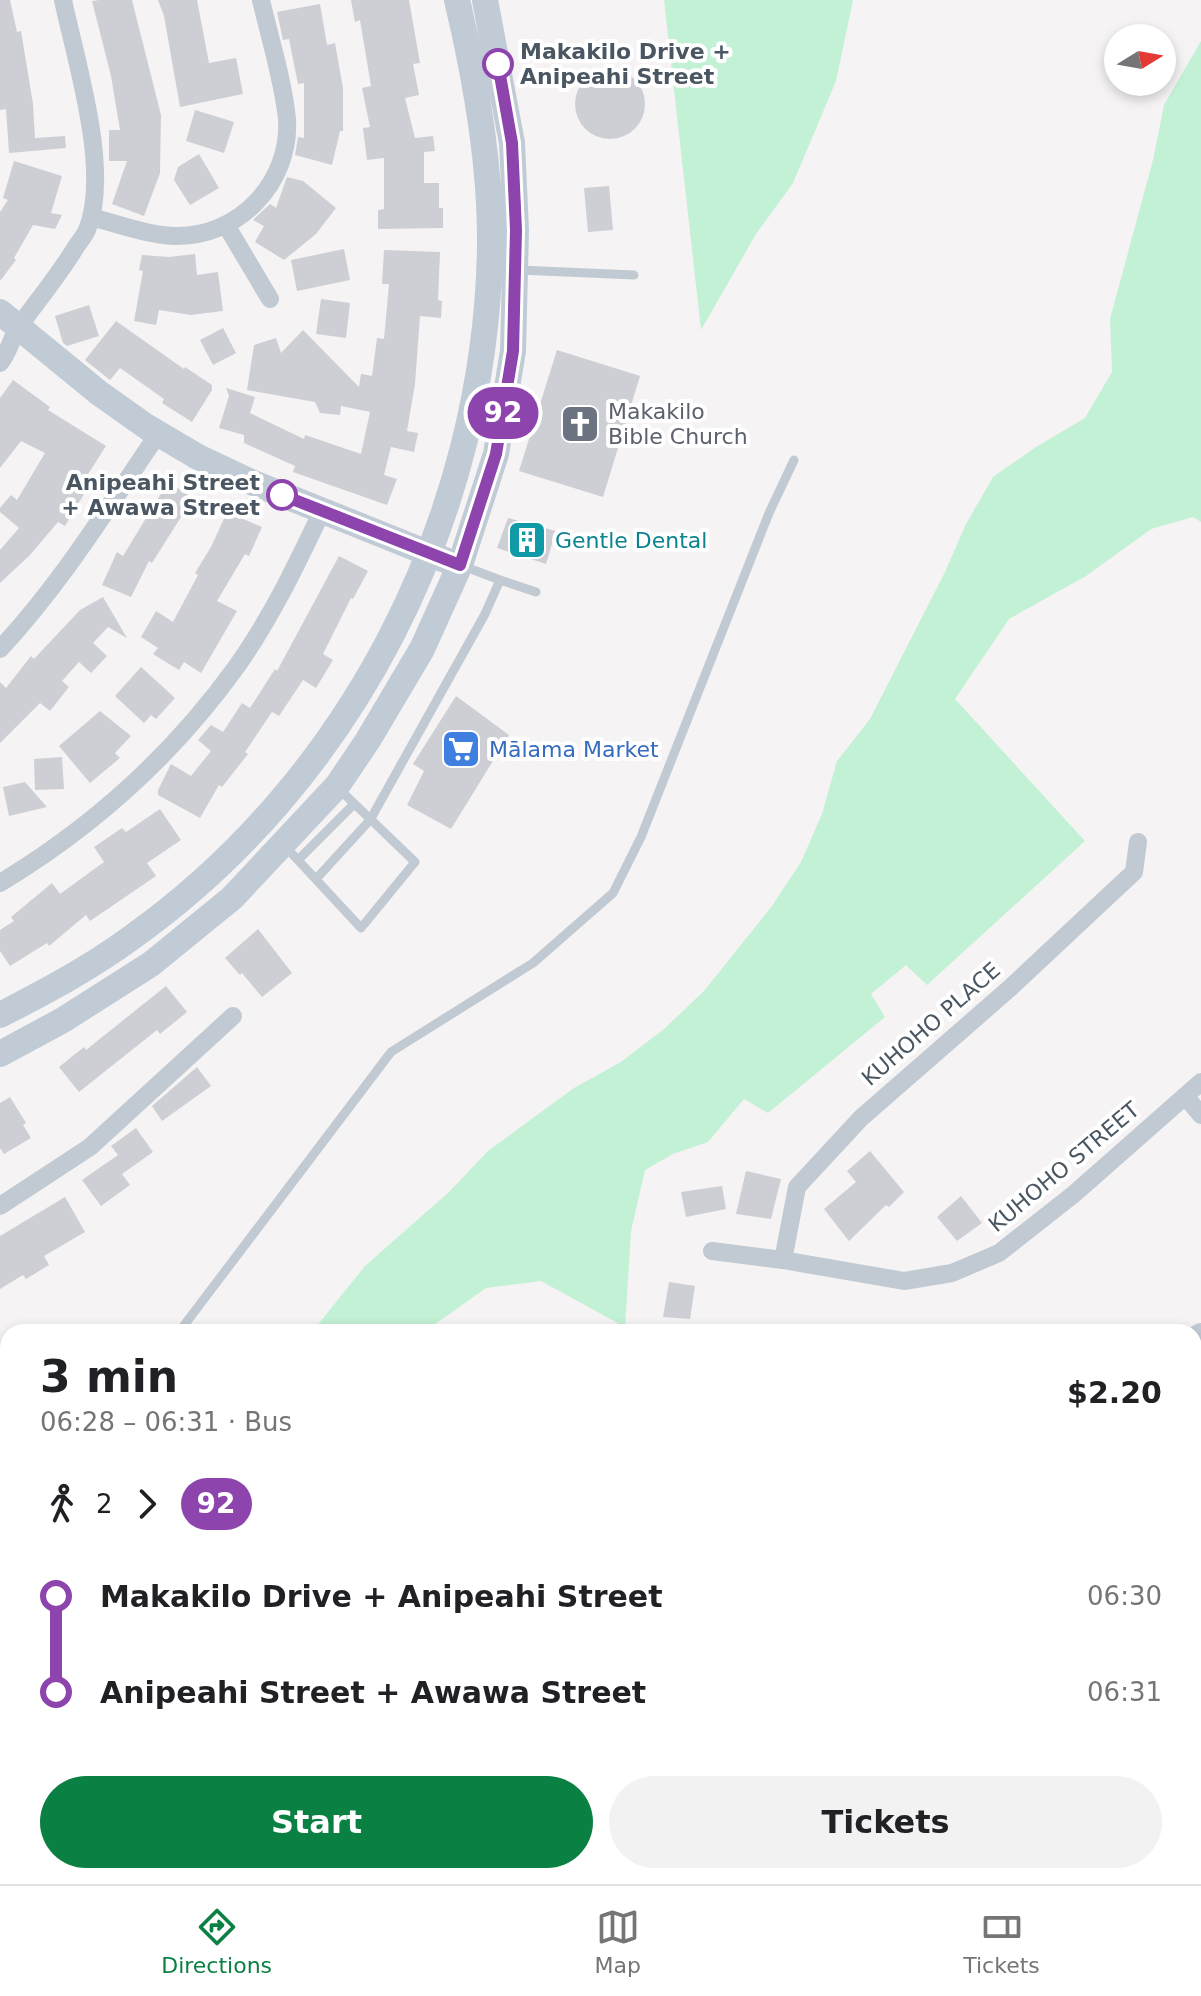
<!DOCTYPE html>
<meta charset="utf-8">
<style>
body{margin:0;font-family:"DejaVu Sans",sans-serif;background:#f2f2f2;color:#202124;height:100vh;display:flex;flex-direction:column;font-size:30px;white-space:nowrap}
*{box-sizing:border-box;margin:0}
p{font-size:26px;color:#757577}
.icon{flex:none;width:44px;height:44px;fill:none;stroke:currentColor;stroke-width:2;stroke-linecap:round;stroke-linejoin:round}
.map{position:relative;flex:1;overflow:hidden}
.panel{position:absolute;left:0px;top:1324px;width:1202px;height:560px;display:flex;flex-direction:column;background:#fff;border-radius:24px 24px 0 0;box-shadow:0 4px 12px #0003}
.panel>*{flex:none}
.badge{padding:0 16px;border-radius:26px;font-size:28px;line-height:52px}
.needle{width:52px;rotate:79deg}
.controls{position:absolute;left:1104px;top:24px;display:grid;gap:16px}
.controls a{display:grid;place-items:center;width:72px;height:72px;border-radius:50%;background:#fff;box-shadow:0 4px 12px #0003;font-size:40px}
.map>.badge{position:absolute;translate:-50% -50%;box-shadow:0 0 0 4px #fff}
.legs{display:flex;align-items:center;gap:12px;height:88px;padding:0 40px;font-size:26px}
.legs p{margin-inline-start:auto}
.overview{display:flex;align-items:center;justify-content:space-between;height:136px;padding:0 40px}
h1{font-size:44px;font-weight:800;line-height:60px}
.button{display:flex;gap:16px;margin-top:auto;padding:16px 40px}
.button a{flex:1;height:92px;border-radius:48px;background:#0b8043;color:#fff;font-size:32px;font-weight:800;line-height:92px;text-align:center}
.button a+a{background:#f2f2f2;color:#202124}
ul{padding:0 40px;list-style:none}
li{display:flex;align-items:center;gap:28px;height:96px;font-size:30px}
li i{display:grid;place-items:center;width:12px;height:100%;margin:0 10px;background:currentColor}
li i::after{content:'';width:20px;height:20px;margin:-10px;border:6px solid;border-radius:50%;background:#fff}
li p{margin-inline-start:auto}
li:first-child i{background:linear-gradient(#0000 50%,currentColor 0)}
li:last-child i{background:linear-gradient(currentColor 50%,#0000 0)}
.tabs{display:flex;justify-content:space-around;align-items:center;height:112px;border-top:2px solid #e0e0e0;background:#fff;font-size:22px;color:#757577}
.tabs a{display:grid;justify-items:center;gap:4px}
.tabs .selected{color:#0b8043}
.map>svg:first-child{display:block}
</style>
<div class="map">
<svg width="1201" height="1884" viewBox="0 0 1201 1884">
<rect width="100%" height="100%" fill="#f5f3f3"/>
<path fill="#c3f1d5" d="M664,0H853L836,81L793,183L756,234L701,330Z
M1201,41V522L1193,517L1151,529L1086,576L1009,619L955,699L1085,841L927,985L906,965L871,994L885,1017L768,1113L744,1099L708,1142L673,1154L645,1170L631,1231L625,1327L541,1281L486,1288L424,1332H312L365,1266L449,1192L488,1151L574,1088L621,1062L664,1029L704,991L772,906L801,862L822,814L837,761L870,719L945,572L966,524L993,477L1036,447L1085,418L1112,372L1110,319L1153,160L1164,105Z
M0,1533H8V1604L0,1613Z
M1201,1562V1831L1194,1838V1571Z
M0,1790L8,1806V1876H41L45,1884H0Z
M119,1876H1149L1140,1884H105Z"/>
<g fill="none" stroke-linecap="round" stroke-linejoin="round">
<path stroke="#90daee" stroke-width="5" d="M1194,1706L1201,1705
M368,1884L381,1876"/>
<path stroke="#90daee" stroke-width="18" d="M0,1553L8,1552"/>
</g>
<path fill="#cdcfd5" d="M0,0H10L17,32L21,31L33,104L35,138L65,136L66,148L9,153L6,109L0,110Z
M99,0H132L161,115L160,173L144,216L112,204L127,161H109V130H120L111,76L92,1Z
M158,0H197L209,63L236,58L243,94L180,107L164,16Z
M351,0H409L420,63L413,64L419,95L405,98L415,138L433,136L435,151L424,152V183H439V208H443V228L378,229V210L384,209V158L367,160L363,128L370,127L362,88L371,86L360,20L355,22Z
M320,4L327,45L335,43L343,88V131H340L332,165L295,155L298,137L304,138V83L298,84L289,39L283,40L277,12Z
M575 104a35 35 0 1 1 70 0a35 35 0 1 1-70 0Z
M195,110L234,122L224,153L186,141Z
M199,154L219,188L190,205L174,180L178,167Z
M14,161L62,176L51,213L62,215L55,229L33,225L14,258L16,260L0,281V212L8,200L3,198Z
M287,177L303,181L336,208L316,234L284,260L255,242L264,226L253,220L270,204L276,208Z
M609,186L613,230L588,232L584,188Z
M344,249L350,280L297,291L291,260Z
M384,250L440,252L438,300L442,301L441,318L420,316L415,384L407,431L418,433L414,452L391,447L384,475L397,479L387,505L293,472L295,466L244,443V435L219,428L229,396L226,388L255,397L250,413L304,439L305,435L361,454L370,412L341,406L340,415L320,413L315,402L247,390L254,345L276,338L281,353L303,330L359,387L361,374L372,376L377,338L384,339L389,284H382Z
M195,254L197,275L218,272L223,311L191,315L159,310L156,325L134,321L143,271L139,270L142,255L169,257Z
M321,299L350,303L346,338L316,334Z
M89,305L99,336L67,346L63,343L55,316Z
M116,321L184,369L185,367L212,385V390L192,422L162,403L164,399L120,368L110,380L85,360Z
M223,328L236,353L213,365L200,340Z
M557,350L640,376L603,497L519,471Z
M13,380L50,407L48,410L106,446L81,485L87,489L65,526L58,522L30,555L0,583V550L19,528L0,512V508L11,495L17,500L45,453L21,441L0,468V398Z
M168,482L193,498L152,563L149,561L131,597L102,585L117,552L123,556Z
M227,512L262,527L249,556L245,554L217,601L237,611L201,673L184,662L179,670L153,654L158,648L141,637L156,611L173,622L198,575L195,573L211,547Z
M508,518L556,531L546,564L497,548Z
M339,556L368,571L353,599L351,598L323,654L333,660L316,688L303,680L279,716L272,712L245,752L248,754L222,787L219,785L200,818L158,795V790L171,764L191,776L211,751L198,740L211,725L223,732L242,703L250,708L275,669L277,671Z
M103,597L127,638L108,627L93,643L107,656L91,673L79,662L62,681L69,687L50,711L40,703L0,743V682L6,688L31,656L34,659L80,610Z
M141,667L175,698L156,719L151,715L144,723L115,696Z
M456,696L509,735L451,829L407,805L424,771L413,764Z
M100,711L131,736L115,753L120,758L90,783L59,746Z
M62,757L64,789L35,790L34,759Z
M25,782L47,807L9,816L3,787Z
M160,809L181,840L147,863L156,876L90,921L86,915L49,946L47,943L10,966L0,951V930L14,921L11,917L52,883L60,894L104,862L94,847L122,828L126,832Z
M258,929L292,973L262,997L242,973L240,975L225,958Z
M166,986L187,1012L160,1034L157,1030L79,1092L59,1067L84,1047L86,1050Z
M197,1067L211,1086L162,1121L152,1106Z
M10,1097L26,1123L23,1125L31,1138L4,1154L0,1148V1103Z
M136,1128L153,1152L122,1174L130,1185L101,1206L82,1180L118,1155L111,1146Z
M870,1151L904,1192L889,1207L886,1205L849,1241L824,1209L856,1182L847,1171Z
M746,1171L781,1179L771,1219L736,1214Z
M722,1186L726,1209L686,1217L681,1192Z
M961,1196L982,1223L957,1241L937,1217Z
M65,1197L85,1232L44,1256L49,1265L26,1279L23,1275L0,1289V1236Z
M669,1282L695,1286L690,1319L663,1317Z"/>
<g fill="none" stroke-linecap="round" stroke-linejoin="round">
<path stroke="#c1cad2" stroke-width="9" d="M519,270L634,275
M500,580L536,592
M284,845L361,928L415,862L339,789
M298,860L354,804
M316,879L370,820L485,614L500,580L463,566
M179,1332L391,1052L533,963L613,893L641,837L769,513L794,460
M0,1517L8,1513"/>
<path stroke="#c1cad2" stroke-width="18" d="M91,217C118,224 147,235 174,236C238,238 291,183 287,119C283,80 270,39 261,0
M226,225L270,299
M0,363C10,351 11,337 20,325C38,300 58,276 74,250C78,243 84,237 87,230C111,171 76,62 63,0
M0,649C61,584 108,507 158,434
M0,883C93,827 173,755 237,666C271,618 297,564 322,511
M1185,1096L1201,1115
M0,1206L90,1147L233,1016
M712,1251L783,1260L904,1281L952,1273L999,1253L1074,1194L1201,1082
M783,1260L797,1187L861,1118L1010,988L1134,872L1138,842"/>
<path stroke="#c1cbd6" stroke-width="26" d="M0,312L99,393L147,427L198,457L251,482L445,560
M0,1015C45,992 90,968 131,938C352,781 486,517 490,246C491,164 476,80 457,0
M0,1054L63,1020L151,964L232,898L337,786L368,740L422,649L460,565L496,454L513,351L516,230L512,143L485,0
M1194,1341L1201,1336
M0,1807L8,1802"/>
</g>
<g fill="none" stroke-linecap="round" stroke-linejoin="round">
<g stroke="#fff" stroke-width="18">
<path id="line-1" d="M282,495L460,565L496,454L513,351L516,230L512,143L498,64"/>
</g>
<use href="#line-1" stroke="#8e44ad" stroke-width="12"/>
</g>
<defs>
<g id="church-square" transform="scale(2)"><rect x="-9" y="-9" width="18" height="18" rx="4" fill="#6b7280" stroke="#fff"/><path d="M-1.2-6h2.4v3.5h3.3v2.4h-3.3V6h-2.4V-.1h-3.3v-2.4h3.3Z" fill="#fff"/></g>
<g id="building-square" transform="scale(2)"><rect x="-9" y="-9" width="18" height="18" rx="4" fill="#0f9aa8" stroke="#fff"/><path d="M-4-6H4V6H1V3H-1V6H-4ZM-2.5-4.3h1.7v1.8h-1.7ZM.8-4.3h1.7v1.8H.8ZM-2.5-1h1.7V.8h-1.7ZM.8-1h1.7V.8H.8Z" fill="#fff"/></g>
<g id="supermarket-square" transform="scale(2)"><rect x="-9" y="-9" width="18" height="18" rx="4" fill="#3f7fe0" stroke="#fff"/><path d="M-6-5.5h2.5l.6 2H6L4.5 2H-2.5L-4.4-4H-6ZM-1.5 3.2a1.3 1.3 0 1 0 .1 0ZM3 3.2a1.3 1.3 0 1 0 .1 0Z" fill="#fff"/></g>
</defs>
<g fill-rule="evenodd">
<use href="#church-square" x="580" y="424"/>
<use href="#building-square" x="527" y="540"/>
<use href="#supermarket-square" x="461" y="749"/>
</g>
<g fill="#fff" stroke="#8e44ad" stroke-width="4">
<circle cx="498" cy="64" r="14"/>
<circle cx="282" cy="495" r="14"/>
</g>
<g text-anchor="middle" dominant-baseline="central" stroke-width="8" stroke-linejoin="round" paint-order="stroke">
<g font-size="22" font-weight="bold" fill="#4a5661" stroke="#fff" text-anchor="start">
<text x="520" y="51">Makakilo Drive +<tspan x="520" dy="25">Anipeahi Street</tspan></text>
<text x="260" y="482" text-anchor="end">Anipeahi Street<tspan x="260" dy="25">+ Awawa Street</tspan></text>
</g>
<g font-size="22" fill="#5b616d" stroke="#fff" text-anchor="start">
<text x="608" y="411">Makakilo<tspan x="608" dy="25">Bible Church</tspan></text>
</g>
<g font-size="22" fill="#0d838f" stroke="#fff" text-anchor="start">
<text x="555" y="540">Gentle Dental</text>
</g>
<g font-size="22" fill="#366cbe" stroke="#fff" text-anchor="start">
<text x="489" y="749">Mālama Market</text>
</g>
<g font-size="22" fill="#4a5661" stroke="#fff">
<text transform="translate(931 1024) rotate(-41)">KUHOHO PLACE</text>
<text transform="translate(1064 1167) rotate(-40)">KUHOHO STREET</text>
</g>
</g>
</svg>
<div class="controls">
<a><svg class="needle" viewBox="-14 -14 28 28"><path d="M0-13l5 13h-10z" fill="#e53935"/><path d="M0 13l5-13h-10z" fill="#757577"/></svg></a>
</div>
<b class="badge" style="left:503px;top:413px;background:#8e44ad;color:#fff">92</b>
<section class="panel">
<div class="overview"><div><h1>3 min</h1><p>06:28 – 06:31 · Bus</p></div><b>$2.20</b></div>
<div class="legs"><svg class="icon" aria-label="walk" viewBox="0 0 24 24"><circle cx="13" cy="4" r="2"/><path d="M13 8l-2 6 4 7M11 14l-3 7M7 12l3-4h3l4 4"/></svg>2<svg class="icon" aria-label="forward" viewBox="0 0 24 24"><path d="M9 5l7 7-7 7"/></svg><b class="badge" style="background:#8e44ad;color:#fff">92</b></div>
<ul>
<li><i style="color:#8e44ad"></i><b>Makakilo Drive + Anipeahi Street</b><p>06:30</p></li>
<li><i style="color:#8e44ad"></i><b>Anipeahi Street + Awawa Street</b><p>06:31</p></li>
</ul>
<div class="button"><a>Start</a><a>Tickets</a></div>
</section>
</div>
<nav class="tabs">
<a class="selected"><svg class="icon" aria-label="directions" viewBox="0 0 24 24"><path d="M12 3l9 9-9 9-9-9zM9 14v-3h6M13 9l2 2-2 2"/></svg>Directions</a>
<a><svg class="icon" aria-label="map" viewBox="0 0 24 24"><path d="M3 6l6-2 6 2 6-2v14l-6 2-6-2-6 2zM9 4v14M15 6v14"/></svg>Map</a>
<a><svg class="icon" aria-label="tickets" viewBox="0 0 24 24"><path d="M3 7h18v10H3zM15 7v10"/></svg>Tickets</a>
</nav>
